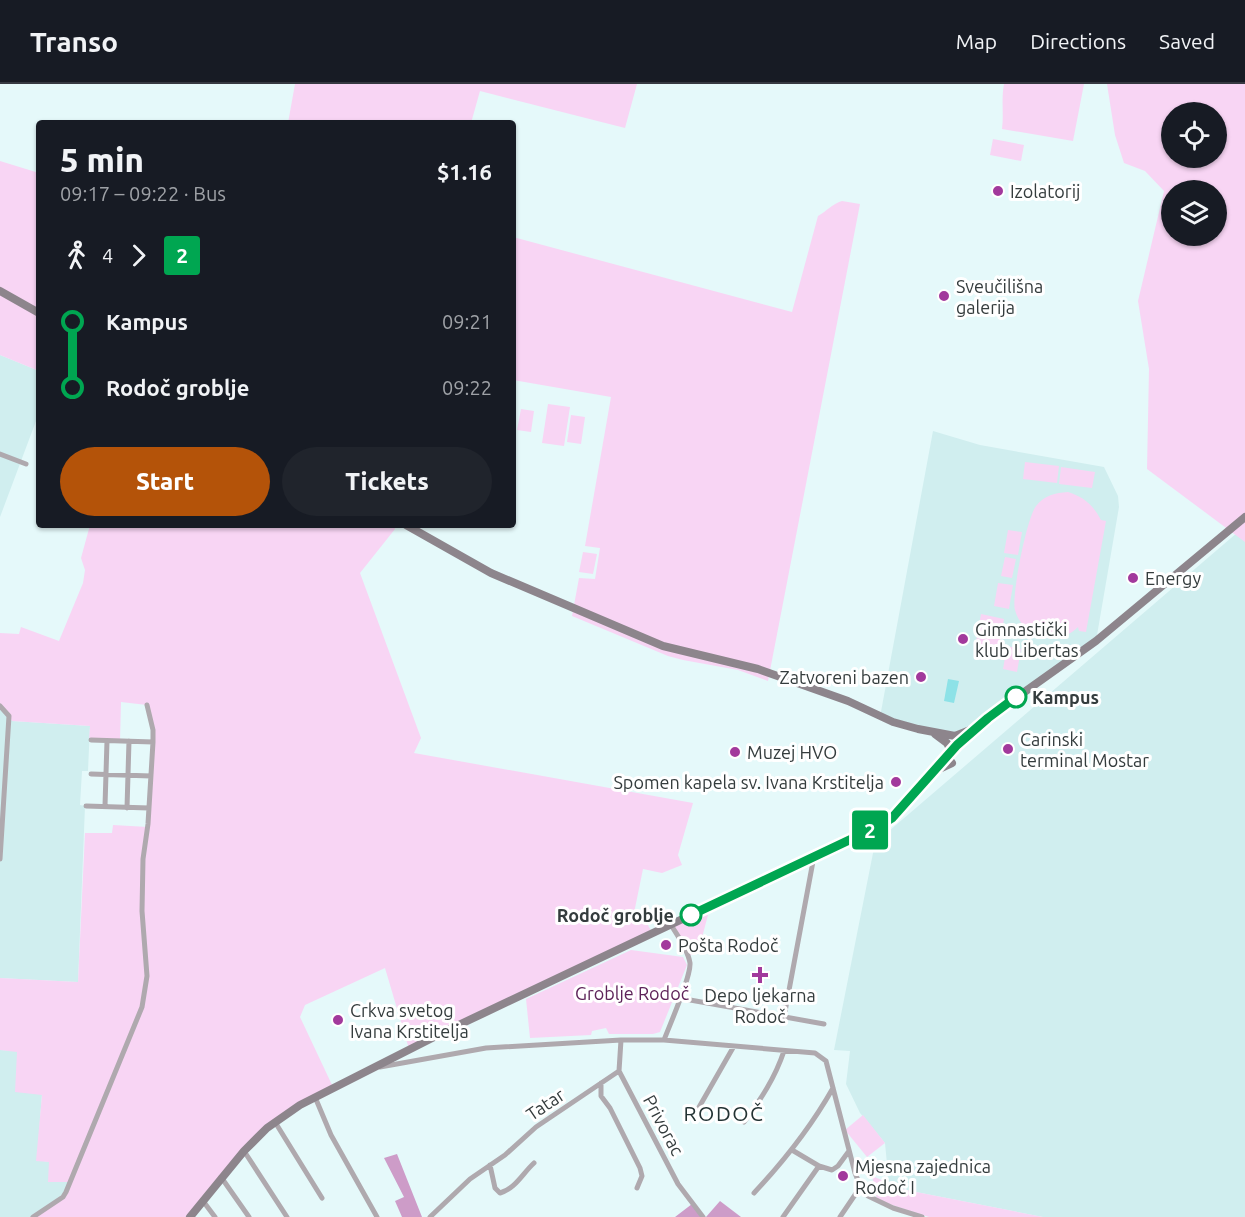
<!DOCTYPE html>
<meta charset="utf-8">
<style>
body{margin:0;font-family:Ubuntu,sans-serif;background:#20242c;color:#f1f3f6;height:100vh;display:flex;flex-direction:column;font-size:22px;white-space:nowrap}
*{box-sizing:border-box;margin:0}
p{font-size:20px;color:#9ea1a6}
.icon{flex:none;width:33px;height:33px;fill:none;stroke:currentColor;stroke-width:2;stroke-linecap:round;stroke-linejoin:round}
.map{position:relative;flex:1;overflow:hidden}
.drawer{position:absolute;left:36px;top:36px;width:480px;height:408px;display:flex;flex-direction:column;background:#171b24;border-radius:6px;box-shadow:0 2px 4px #0004}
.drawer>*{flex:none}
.badge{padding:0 12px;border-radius:4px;font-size:21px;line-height:39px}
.tools{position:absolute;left:1161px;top:18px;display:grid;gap:12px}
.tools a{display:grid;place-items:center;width:66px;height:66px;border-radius:50%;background:#171b24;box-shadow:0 2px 4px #0004;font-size:30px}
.map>.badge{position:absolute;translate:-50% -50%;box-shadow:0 0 0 3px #fff}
.legs{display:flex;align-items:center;gap:9px;height:66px;padding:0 24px;font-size:20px}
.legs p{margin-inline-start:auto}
.head{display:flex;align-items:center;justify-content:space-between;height:102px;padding:0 24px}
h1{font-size:33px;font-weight:800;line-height:45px}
.primary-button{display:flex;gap:12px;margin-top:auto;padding:12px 24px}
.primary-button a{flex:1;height:69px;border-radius:36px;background:#b45309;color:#fff;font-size:24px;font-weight:800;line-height:69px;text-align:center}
.primary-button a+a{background:#20242c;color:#f1f3f6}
ul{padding:0 24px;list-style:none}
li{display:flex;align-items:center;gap:21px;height:66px;font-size:22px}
li i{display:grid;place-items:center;width:9px;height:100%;margin:0 8px;background:currentColor}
li i::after{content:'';width:15px;height:15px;margin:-8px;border:4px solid;border-radius:50%;background:#171b24}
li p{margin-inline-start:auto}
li:first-child i{background:linear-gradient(#0000 50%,currentColor 0)}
li:last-child i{background:linear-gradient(currentColor 50%,#0000 0)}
header{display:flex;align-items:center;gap:36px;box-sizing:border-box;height:84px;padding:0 30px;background:#171b24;border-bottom:2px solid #363941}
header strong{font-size:28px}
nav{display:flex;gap:33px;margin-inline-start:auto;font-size:21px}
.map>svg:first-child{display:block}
</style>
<header>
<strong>Transo</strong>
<nav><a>Map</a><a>Directions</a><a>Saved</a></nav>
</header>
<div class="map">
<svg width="1245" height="1133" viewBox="0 0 1245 1133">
<rect width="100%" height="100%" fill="#e5f9fa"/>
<path fill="#d0eeef" d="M0,271L39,287V329L0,433Z
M933,347L980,361L1104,383L1118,412L1119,423L1096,557L986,636L959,651L880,633Z
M1245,442V1133H1043L906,1106L889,1101L885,1059L860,1029L846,1000L850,967L834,966L875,759Z
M0,622L4,625L12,637L90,642L88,687H82L80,721L85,722L78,898L0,894Z
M0,966L17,967L42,1010L37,1076L49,1078L69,1098L66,1108L33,1133H0Z"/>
<path fill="#f8d5f4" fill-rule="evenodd" d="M295,0H637L625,44L480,7L471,39H288Z
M1004,0H1084L1073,57L1002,45C1004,30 1001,16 1004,0Z
M1107,0H1245V458L1147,385L1149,285L1138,217L1164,107L1145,87L1124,79L1115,51ZM1172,28H1216V74H1172ZM1172,106H1216V152H1172Z
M993,55L1024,61L1021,77L990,71Z
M0,77L39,89V287L0,271Z
M842,117L860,120L768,597L738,586L683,576L668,572L572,532L579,494L595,495L600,464L585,462L611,313L513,296V153L792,228L818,132C827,127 832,120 842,117Z
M548,320L570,323L564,362L542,359Z
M521,325L534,327L531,348L517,346Z
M571,331L585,333L581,360L567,358Z
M1025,378L1059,382L1057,399L1023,395Z
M1061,383L1095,388L1092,404L1059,400Z
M1068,408C1084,413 1093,421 1101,436L1106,437L1086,548L1079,547L1078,543C1059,563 1022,553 1015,526C1011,513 1027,433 1036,422C1045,411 1055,409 1068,408Z
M90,441H394L395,445L360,489L421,654L414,669L693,719L678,771L682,781L662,789L643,785L634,829H641L653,850L409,965L385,884L305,921L300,933L333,1003L267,1044L189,1133H33L63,1113L69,1098H48L49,1078L36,1077L42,1011L15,1008L17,968L0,966V894L78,898L85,749H112L113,741L148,743L153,646L147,621L121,618L120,657L89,656L90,642L12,637L5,625L0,622V549L19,550L21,543L59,557L83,499L85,486L81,474Z
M1008,446L1022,448L1018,471L1004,469Z
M583,468L597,470L593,490L579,488Z
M1005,473L1016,475L1012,494L1001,492Z
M998,499L1013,501L1009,525L994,522Z
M981,530L1004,535L997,573L974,569Z
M1007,562L1021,565L1017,588L1003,585Z
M705,824L709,827L698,869L687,872L671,841Z
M631,866L683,873L687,881L660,948L653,950H609L606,944L592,947L591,951L530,954L526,915Z
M863,1031L885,1059L867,1073L845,1046Z
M872,1092L906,1106L1043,1133H929L877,1116Z"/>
<path fill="#cd9cc8" d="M397,1070L422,1133H402L395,1117L404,1113L384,1074Z
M720,1117L741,1133H706Z
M692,1120L703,1133H675Z"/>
<path fill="#8de2e7" d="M948,595L959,597L954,619L944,617Z"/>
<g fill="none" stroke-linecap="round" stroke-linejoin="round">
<path stroke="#afa9ae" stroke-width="5" d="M0,370L26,380
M0,622L9,632L0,775
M91,656L153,658
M91,690L151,692
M86,722L149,724
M105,722L107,657
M127,724L129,657
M679,914L824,940
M784,933L814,772
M621,956L619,987L678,1100L703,1133
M664,956C670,940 691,893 690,879C688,866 678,852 671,841
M380,983L486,964L621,956H664L815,969L826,977L855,1089L862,1106L868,1112L893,1124L922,1133
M601,999V1012L610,1024L640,1084L642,1092L637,1104
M315,1013L331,1051L377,1133
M694,1032L734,962
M275,1038L322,1114
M744,1038C761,1015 775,994 784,967
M792,1066L819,1082L832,1086L838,1082L849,1067
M244,1067L287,1133
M490,1081L495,1104L500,1109C516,1104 522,1090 534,1079
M221,1093L249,1133
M754,1109C784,1077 811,1043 833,1004
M203,1117L215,1133
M33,1133L63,1113L66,1108L142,923L147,892L142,827L143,775L148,740L153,658V646L147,621
M430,1133L470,1095L505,1071L536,1043L619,987
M783,1133L819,1082
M840,1133L861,1102"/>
<path stroke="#8d858c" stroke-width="8" d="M0,207L39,229
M406,441L491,489L663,562L758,585L848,617L893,638L918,645L955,652L970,646
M935,650L947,659L951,667
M939,685L952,679
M190,1133L244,1067L267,1044L300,1021L446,947L881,741L902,724L951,667L988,634L1096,557L1245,433"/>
</g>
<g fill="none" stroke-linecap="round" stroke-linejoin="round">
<g stroke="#fff" stroke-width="14">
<path id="line-1" d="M691,831L881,741L892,734L957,661L988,634L1016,613"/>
</g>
<use href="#line-1" stroke="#00a651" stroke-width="9"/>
</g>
<g fill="#a2399c" stroke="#fff" stroke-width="2">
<circle cx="998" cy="107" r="6"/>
<circle cx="944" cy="212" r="6"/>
<circle cx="1133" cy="494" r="6"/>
<circle cx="963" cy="555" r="6"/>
<circle cx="921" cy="593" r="6"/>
<circle cx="1008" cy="665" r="6"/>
<circle cx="735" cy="668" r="6"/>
<circle cx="896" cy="698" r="6"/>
<circle cx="666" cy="861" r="6"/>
<path d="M757 882h6v6h6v6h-6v6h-6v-6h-6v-6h6z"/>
<circle cx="338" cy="936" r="6"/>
<circle cx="843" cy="1092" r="6"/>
</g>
<g fill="#fff" stroke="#00a651" stroke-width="3">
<circle cx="1016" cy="613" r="10"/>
<circle cx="691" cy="831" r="10"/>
</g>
<g text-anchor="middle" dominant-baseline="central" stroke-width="6" stroke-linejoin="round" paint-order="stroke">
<g font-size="18" fill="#343c3d" stroke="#fff" text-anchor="start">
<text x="1010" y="107">Izolatorij</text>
<text x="956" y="202">Sveučilišna<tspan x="956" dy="21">galerija</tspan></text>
<text x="1145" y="494">Energy</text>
<text x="975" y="545">Gimnastički<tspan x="975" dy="21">klub Libertas</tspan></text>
<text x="909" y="593" text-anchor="end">Zatvoreni bazen</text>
<text x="1020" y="655">Carinski<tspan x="1020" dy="21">terminal Mostar</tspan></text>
<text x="747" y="668">Muzej HVO</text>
<text x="884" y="698" text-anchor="end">Spomen kapela sv. Ivana Krstitelja</text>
<text x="678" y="861">Pošta Rodoč</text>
<text x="760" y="911" text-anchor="middle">Depo ljekarna<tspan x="760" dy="21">Rodoč</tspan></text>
<text x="350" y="926">Crkva svetog<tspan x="350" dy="21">Ivana Krstitelja</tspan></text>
<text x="855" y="1082">Mjesna zajednica<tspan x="855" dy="21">Rodoč I</tspan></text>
</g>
<g font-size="18" font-weight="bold" fill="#343c3d" stroke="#fff" text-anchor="start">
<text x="1032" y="613">Kampus</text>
<text x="674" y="831" text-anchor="end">Rodoč groblje</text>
</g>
<g font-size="18" fill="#5d2359" stroke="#fff">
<text x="632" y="909">Groblje Rodoč</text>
</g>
<g font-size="18" fill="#343c3d" stroke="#fff">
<text transform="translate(545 1020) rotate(-34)">Tatar</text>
<text transform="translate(664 1041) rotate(62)">Privorac</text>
</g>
<g font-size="21" letter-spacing="1.5" fill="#233334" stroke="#fff">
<text x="724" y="1029">RODOČ</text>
</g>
</g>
</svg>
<div class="tools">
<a><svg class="icon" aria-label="locate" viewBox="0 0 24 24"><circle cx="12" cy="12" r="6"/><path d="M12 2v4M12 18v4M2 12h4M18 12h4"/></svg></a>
<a><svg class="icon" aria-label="layers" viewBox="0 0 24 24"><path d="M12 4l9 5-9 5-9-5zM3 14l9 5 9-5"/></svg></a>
</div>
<b class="badge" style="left:870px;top:746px;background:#00a651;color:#fff">2</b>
<section class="drawer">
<div class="head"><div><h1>5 min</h1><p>09:17 – 09:22 · Bus</p></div><b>$1.16</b></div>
<div class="legs"><svg class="icon" aria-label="walk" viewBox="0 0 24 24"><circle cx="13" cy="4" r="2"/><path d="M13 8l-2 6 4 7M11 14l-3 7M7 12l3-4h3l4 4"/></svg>4<svg class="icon" aria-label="forward" viewBox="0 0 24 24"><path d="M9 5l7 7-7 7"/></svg><b class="badge" style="background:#00a651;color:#fff">2</b></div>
<ul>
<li><i style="color:#00a651"></i><b>Kampus</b><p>09:21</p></li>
<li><i style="color:#00a651"></i><b>Rodoč groblje</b><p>09:22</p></li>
</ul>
<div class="primary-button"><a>Start</a><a>Tickets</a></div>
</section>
</div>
